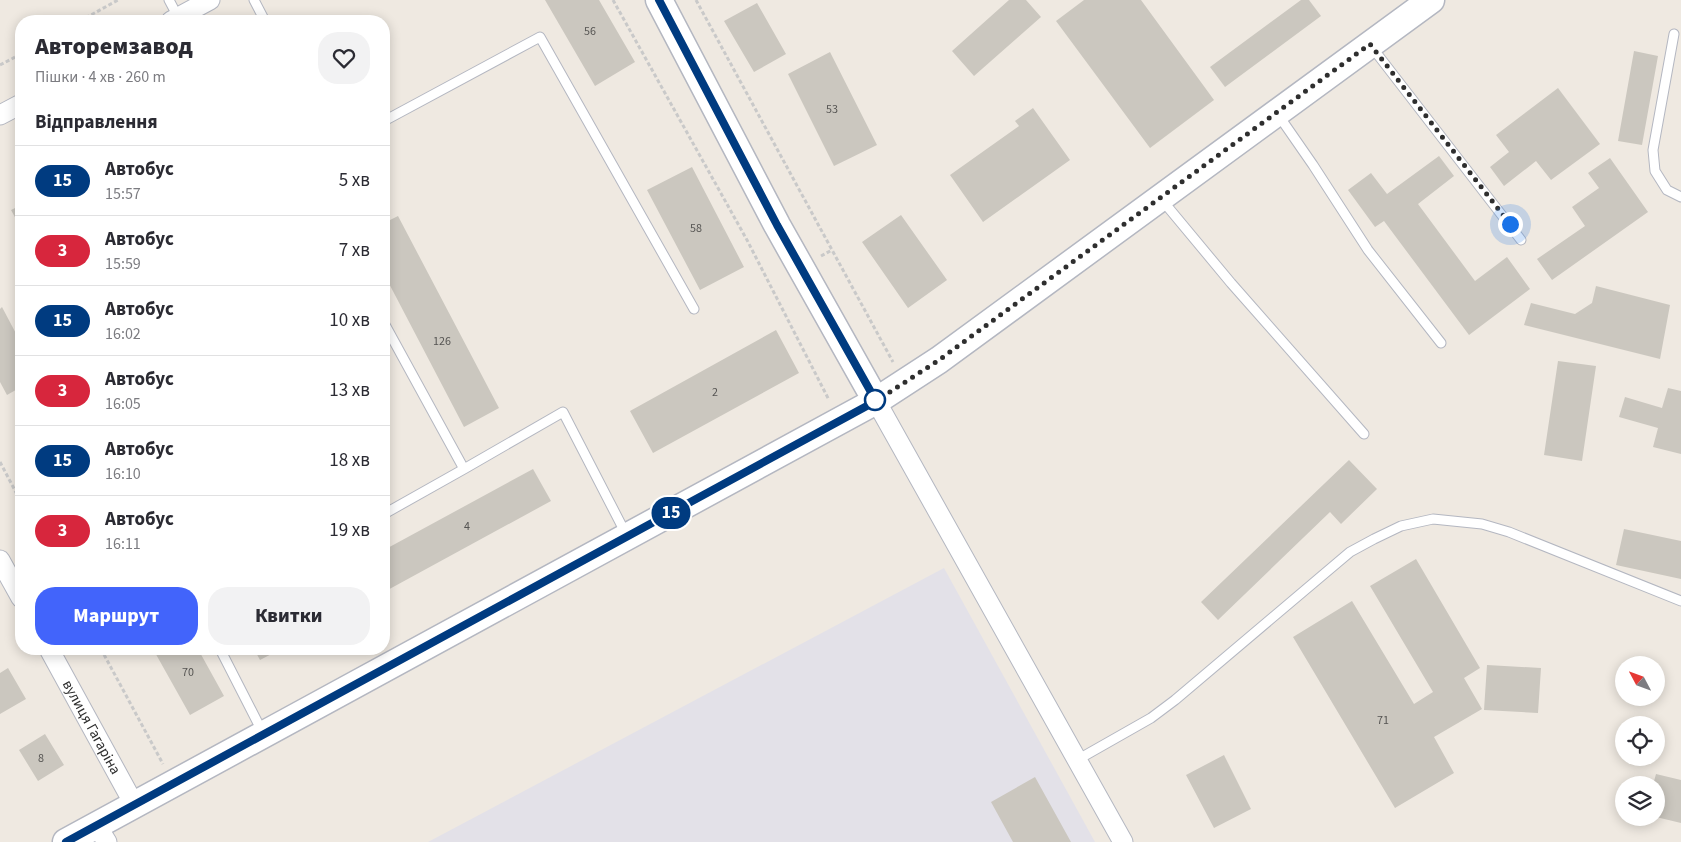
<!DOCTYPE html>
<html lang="uk">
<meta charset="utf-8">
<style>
body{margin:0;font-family:"Source Sans 3",sans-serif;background:#f2f2f3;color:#2b2b33;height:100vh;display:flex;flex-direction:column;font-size:19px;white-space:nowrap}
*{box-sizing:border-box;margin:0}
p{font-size:16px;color:#7c7c81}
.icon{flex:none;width:28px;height:28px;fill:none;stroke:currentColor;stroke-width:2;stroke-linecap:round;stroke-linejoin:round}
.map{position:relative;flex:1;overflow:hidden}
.details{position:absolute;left:15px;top:15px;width:375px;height:640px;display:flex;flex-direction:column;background:#fff;border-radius:20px;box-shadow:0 2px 12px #0003}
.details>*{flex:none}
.badge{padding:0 10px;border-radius:16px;font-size:18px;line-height:32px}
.needle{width:32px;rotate:311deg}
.fabs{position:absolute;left:1615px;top:656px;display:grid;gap:10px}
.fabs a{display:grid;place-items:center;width:50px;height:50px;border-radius:50%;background:#fff;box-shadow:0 2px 12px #0003;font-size:25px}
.you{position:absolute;width:25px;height:25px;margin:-12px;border:4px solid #fff;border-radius:50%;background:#1a73e8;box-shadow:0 0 0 8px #1a73e833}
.map>.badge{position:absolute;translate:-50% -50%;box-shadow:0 0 0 2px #fff}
h2{padding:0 20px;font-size:19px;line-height:45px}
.round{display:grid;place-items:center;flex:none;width:52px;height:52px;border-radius:20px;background:#f2f2f3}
.summary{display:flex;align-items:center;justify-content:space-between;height:85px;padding:0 20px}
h1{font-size:24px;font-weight:800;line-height:38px}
.action{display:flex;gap:10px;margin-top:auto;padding:10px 20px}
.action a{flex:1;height:58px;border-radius:20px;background:#4264fb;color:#fff;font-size:20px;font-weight:800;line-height:58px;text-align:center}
.action a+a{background:#f2f2f3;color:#2b2b33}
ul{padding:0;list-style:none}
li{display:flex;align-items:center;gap:15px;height:70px;padding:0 20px;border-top:1px solid #e1e1e2}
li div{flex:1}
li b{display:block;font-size:19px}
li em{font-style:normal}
li .badge{min-width:55px;font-weight:700;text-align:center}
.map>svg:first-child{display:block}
</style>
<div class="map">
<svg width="1681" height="842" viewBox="0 0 1681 842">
<rect width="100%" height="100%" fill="#efe9e1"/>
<path fill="#e3e1e8" d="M944,568L1095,842H428Z"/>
<path fill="#cbc7bf" d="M545,0H599L635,62L595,86Z
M1009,0H1026L1041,17L974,76L952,51Z
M1084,0H1141L1214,100L1150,148L1056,21Z
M1301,0H1309L1321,16L1225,87L1210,67Z
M757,3L786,54L754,72L724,21Z
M1634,51L1658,56L1642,145L1618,141Z
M830,52L877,145L834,166L788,74Z
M1558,88L1600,144L1551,180L1536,161L1504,186L1490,167L1509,152L1496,135Z
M1033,108L1070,160L983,222L950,175L1019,126L1015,121Z
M1439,156L1454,176L1418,204L1475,281L1507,257L1530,289L1469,335L1384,221L1375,227L1348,190L1371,173L1387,194Z
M1610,158L1648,212L1552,280L1537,259L1585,226L1572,207L1599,188L1588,173Z
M692,167L744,267L700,290L647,190Z
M21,205V228L11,210Z
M901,215L947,280L908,308L862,242Z
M398,216L499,408L464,427L384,274V223Z
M1596,286L1670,305L1660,359L1524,325L1531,303L1575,314L1592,303Z
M2,307L21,343V387L7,395L0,382V309Z
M776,330L799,373L653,453L630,411Z
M1558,361L1596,366L1582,461L1544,455Z
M1668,388L1681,391V454L1653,447L1658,428L1619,417L1625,397L1662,408Z
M1349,460L1377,489L1341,524L1330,512L1218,620L1201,602Z
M533,469L551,501L384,592V550Z
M1624,529L1681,541V579L1616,565Z
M1416,559L1480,668L1464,678L1482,709L1434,737L1454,773L1395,808L1293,637L1352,601L1414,704L1433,692L1370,586Z
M153,649H198L224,696L190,715Z
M254,649H281L260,660Z
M1487,665L1541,668L1538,713L1484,710Z
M8,668L26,699L0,714V673Z
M45,734L64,765L38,781L19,750Z
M1224,755L1251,809L1214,828L1186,775Z
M1656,774L1681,780V823L1656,817V785H1653Z
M1035,777L1071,842H1013L991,802Z"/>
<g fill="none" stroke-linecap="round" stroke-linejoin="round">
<g stroke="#b4b7c1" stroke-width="11">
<path id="lane" d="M169,0L178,17
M254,0L265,21
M1674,34L1653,150L1655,171L1667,190L1681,197
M1371,46L1521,240
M1279,116L1313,165L1368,250L1441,343
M384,121L540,37L694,309
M1162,200L1231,283L1364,434
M384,323L464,469L384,514
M464,469L563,412L626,534
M220,649L263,733
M1077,760L1151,718L1175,700L1350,552L1374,539L1401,526L1433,519L1482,524L1509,532L1681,601"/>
</g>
<g stroke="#b4b7c1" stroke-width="21">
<g id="street">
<path d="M171,21L210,0"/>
<path d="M0,115L21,104"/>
<path d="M876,401L1123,842"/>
<path d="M0,560L21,598"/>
<path id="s1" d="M49,649L135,806"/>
<path d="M97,826L107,842"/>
</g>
</g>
<g stroke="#b4b7c1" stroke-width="29">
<path id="secondary" d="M659,0L777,225L876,401
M66,842L876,401L939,360L1431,0"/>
</g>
<path stroke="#c9c9c9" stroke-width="3" stroke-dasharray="4 2.5" stroke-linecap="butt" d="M613,0L747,240L829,400
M696,0L893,362
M80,21L118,0
M0,65L21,54
M821,256L832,250
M0,462L21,502
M101,649L163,764"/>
<use href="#lane" stroke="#fff" stroke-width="9"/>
<use href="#street" stroke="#fff" stroke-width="19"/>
<use href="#secondary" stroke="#fff" stroke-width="26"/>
</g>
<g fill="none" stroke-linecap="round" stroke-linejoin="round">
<g stroke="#fff" stroke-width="11">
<path id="line" d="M66,842L876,401L777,225L659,0"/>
</g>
<use href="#line" stroke="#003b80" stroke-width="8"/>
<path stroke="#2e2e2e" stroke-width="5" stroke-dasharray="0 9" d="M875,400L876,401L939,360L1370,44L1510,224"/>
</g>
<circle fill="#fff" stroke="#003b80" stroke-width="2.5" cx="875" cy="400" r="10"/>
<g text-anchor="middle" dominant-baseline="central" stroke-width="4.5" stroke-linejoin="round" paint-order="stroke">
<g font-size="12" fill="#555452">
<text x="590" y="31">56</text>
<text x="832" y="109">53</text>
<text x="696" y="228">58</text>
<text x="442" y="341">126</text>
<text x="715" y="392">2</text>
<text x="467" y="526">4</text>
<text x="188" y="672">70</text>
<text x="1383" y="720">71</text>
<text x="41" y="758">8</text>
</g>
<g font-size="15" fill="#2e2e2e" stroke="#fff">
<text stroke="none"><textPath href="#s1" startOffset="89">вулиця Гагаріна</textPath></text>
</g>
</g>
</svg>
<div class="fabs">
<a><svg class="needle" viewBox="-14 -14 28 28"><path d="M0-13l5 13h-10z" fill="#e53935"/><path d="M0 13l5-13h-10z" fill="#7c7c81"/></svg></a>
<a><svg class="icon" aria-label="locate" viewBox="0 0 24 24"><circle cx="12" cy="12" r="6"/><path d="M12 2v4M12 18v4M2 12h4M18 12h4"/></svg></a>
<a><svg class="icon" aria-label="layers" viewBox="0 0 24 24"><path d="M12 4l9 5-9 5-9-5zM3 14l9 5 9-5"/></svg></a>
</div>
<div class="you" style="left:1510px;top:224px"></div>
<b class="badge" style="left:671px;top:513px;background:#003b80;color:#fff">15</b>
<section class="details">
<div class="summary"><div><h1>Авторемзавод</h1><p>Пішки · 4 хв · 260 m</p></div><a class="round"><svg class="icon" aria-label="heart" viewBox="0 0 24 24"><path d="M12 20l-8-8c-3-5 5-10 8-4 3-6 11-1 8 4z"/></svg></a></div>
<h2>Відправлення</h2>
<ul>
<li><span class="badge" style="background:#003b80;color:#fff">15</span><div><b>Автобус</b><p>15:57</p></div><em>5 хв</em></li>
<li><span class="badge" style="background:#d7263d;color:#fff">3</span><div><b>Автобус</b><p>15:59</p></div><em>7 хв</em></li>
<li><span class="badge" style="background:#003b80;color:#fff">15</span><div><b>Автобус</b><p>16:02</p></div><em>10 хв</em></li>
<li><span class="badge" style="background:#d7263d;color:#fff">3</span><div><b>Автобус</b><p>16:05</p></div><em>13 хв</em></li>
<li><span class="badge" style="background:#003b80;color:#fff">15</span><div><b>Автобус</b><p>16:10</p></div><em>18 хв</em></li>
<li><span class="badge" style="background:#d7263d;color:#fff">3</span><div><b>Автобус</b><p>16:11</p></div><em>19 хв</em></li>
</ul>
<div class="action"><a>Маршрут</a><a>Квитки</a></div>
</section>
</div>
